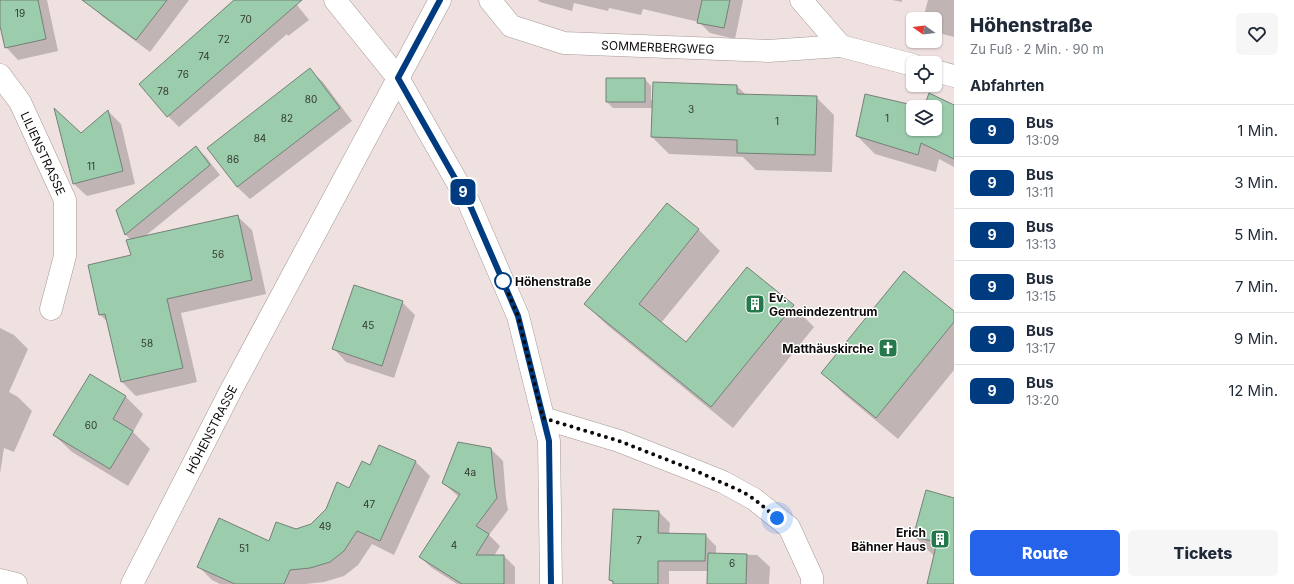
<!DOCTYPE html>
<html lang="de">
<meta charset="utf-8">
<style>
body{margin:0;font-family:Inter,sans-serif;background:#f6f6f7;color:#1f2937;height:100vh;display:flex;flex-direction:column;font-size:15px;white-space:nowrap}
*{box-sizing:border-box;margin:0}
p{font-size:13px;color:#747a83}
.icon{flex:none;width:22px;height:22px;fill:none;stroke:currentColor;stroke-width:2;stroke-linecap:round;stroke-linejoin:round}
.map{position:relative;flex:1;overflow:hidden}
.details{display:flex;flex-direction:column;background:#fff;width:340px}
.details>*{flex:none}
.badge{padding:0 8px;border-radius:6px;font-size:14px;line-height:26px}
.needle{width:26px;rotate:284deg}
.fabs{position:absolute;left:906px;top:12px;display:grid;gap:8px}
.fabs a{display:grid;place-items:center;width:36px;height:36px;border-radius:6px;background:#fff;box-shadow:0 1px 3px #0004;font-size:20px}
.you{position:absolute;width:20px;height:20px;margin:-10px;border:3px solid #fff;border-radius:50%;background:#1a73e8;box-shadow:0 0 0 6px #1a73e833}
.map>.badge{position:absolute;translate:-50% -50%;box-shadow:0 0 0 2px #fff}
h2{padding:0 16px;font-size:15px;line-height:36px}
.round{display:grid;place-items:center;flex:none;width:42px;height:42px;border-radius:6px;background:#f6f6f7}
.head{display:flex;align-items:center;justify-content:space-between;height:68px;padding:0 16px}
h1{font-size:19px;font-weight:800;line-height:30px}
.button{display:flex;gap:8px;margin-top:auto;padding:8px 16px}
.button a{flex:1;height:46px;border-radius:6px;background:#2563eb;color:#fff;font-size:16px;font-weight:800;line-height:46px;text-align:center}
.button a+a{background:#f6f6f7;color:#1f2937}
ul{padding:0;list-style:none}
li{display:flex;align-items:center;gap:12px;height:52px;padding:0 16px;border-top:1px solid #e0e1e3}
li div{flex:1}
li b{display:block;font-size:15px}
li em{font-style:normal}
li .badge{min-width:44px;font-weight:700;text-align:center}
main{display:flex;flex:1;min-height:0}
.map>svg:first-child{display:block}
</style>
<main>
<div class="map">
<svg width="954" height="584" viewBox="0 0 954 584">
<rect width="100%" height="100%" fill="#f0e1e1"/>
<path fill="#0003" d="M0,0H47L58,51L18,60L6,47L0,21Z
M94,0H189L150,52L103,17L90,5Z
M235,0H293L309,20L288,36L287,34L179,127L168,116Z
M538,0H743L735,39L710,33L699,22L643,9L641,15L609,8L608,11L574,3L572,11L540,2Z
M892,0H902V2Z
M928,0H954V37L935,32V19H923Z
M310,70L323,82L352,121L250,199L237,187Z
M645,79L651,86V100L737,86L746,95L816,97L834,115L832,172L756,170L743,157L669,154L652,137L653,108H613L607,102Z
M866,95L917,107H913V129H935V107H925H954V167L939,159L936,172L875,154L857,136Z
M108,111L121,124L135,184L87,196L74,184L82,135Z
M196,147L206,157L220,175L144,237L237,216L252,230L266,294L181,313L197,382L136,396L122,382L108,322L100,315L133,256L131,240L125,234Z
M667,204L699,230L720,251L661,323L686,343L747,268L793,306L814,327L733,428L607,325L585,304Z
M402,302L415,315L394,378L346,362L334,349Z
M954,312V370L898,439L844,394L823,373Z
M0,328L14,335L28,349L9,392L18,397L32,411L14,452L4,448L0,474Z
M90,375L126,397L143,414L133,432L150,449L128,486L72,452L54,435Z
M379,446L416,462L430,476L394,555L372,544L358,565L344,576L324,582L305,584H220L212,580L198,566L269,543L296,530L311,525L350,489L371,466Z
M491,449L503,461L506,499L508,510L489,535L500,546L494,556H504L515,567V584H457L432,568L420,557L459,497L443,483Z
M954,499V584H929L935,557L914,536Z
M659,512L670,523L669,534L705,535L716,546V554L757,555L770,567L769,584H708V571H669V584H614L610,580Z"/>
<path fill="#9bccac" stroke="#758078" d="M0,0H38L46,39L5,48L0,26Z
M82,0H167L136,40Z
M234,0H302L167,117L139,84Z
M702,0H730L724,28L697,23Z
M310,68L340,108L237,187L207,148Z
M606,78H645V102H606Z
M653,82L737,85V94L817,96L815,155L737,153V140L651,137Z
M929,93L954,105V159L921,143L918,155L856,136L865,94L921,107H913V129H935V107H924Z
M54,108L81,133L108,110L123,171L73,184Z
M196,146L210,165L125,235L116,210Z
M667,203L699,229L639,304L686,342L747,267L794,305L711,407L584,304Z
M238,215L252,280L167,299L183,368L121,382L105,314L99,315L88,265L131,255L126,240Z
M904,271L954,311V322L876,418L821,373Z
M354,285L403,301L382,366L332,349Z
M90,374L126,396L113,419L133,431L110,469L53,435Z
M458,442L491,448L495,487L497,498L476,526L489,534L476,555H504V584H462L419,557L460,494L442,483Z
M379,445L416,461L380,541L357,531L344,551L330,562L310,568L290,570L284,584H235L197,567L219,518L269,541L276,522L296,529L311,524L326,509L337,482L349,488L362,461L370,465Z
M926,490L954,498V584H927L937,542L913,537Z
M613,509L659,511L658,533L706,534L705,561H658V584H613V581L609,580Z
M708,553L747,554L746,584H707Z"/>
<g fill="none" stroke-linecap="round" stroke-linejoin="round">
<g stroke="#a59897" stroke-width="23">
<g id="minor">
<path d="M335,0L398,78L469,203L518,316L549,441L551,584"/>
<path id="s1" d="M490,0L511,26L564,43L768,51L841,46"/>
<path d="M801,0L841,46L913,65"/>
<path d="M935,71L954,76"/>
<path id="s2" d="M0,75L20,102L65,200V256L51,309"/>
<path d="M543,418L619,441L696,471L723,482L754,499L789,527L812,577V584"/>
<path d="M0,580L16,584"/>
<path id="s3" d="M132,584L230,392L440,0"/>
</g>
</g>
<use href="#minor" stroke="#fff" stroke-width="22"/>
</g>
<g fill="none" stroke-linecap="round" stroke-linejoin="round">
<g stroke="#fff" stroke-width="9">
<path id="line" d="M440,0L398,78L469,203L518,316L549,441L551,584"/>
</g>
<use href="#line" stroke="#003b80" stroke-width="6"/>
<path stroke="#0f0a0a" stroke-width="4" stroke-dasharray="0 7.2" d="M503,281L518,316L543,418L619,441L696,471L743,492L754,499L777,518"/>
</g>
<defs>
<g id="building-square" transform="scale(1)"><rect x="-9" y="-9" width="18" height="18" rx="4" fill="#24794b" stroke="#fff"/><path d="M-4-6H4V6H1V3H-1V6H-4ZM-2.5-4.3h1.7v1.8h-1.7ZM.8-4.3h1.7v1.8H.8ZM-2.5-1h1.7V.8h-1.7ZM.8-1h1.7V.8H.8Z" fill="#fff"/></g>
<g id="church-square" transform="scale(1)"><rect x="-9" y="-9" width="18" height="18" rx="4" fill="#24794b" stroke="#fff"/><path d="M-1.2-6h2.4v3.5h3.3v2.4h-3.3V6h-2.4V-.1h-3.3v-2.4h3.3Z" fill="#fff"/></g>
</defs>
<g fill-rule="evenodd">
<use href="#building-square" x="755" y="304"/>
<use href="#church-square" x="888" y="348"/>
<use href="#building-square" x="940" y="539"/>
</g>
<circle fill="#fff" stroke="#003b80" stroke-width="2" cx="503" cy="281" r="8"/>
<g text-anchor="middle" dominant-baseline="central" stroke-width="3" stroke-linejoin="round" paint-order="stroke">
<g font-size="10" fill="#323a32">
<text x="20" y="13">19</text>
<text x="246" y="19">70</text>
<text x="224" y="39">72</text>
<text x="204" y="56">74</text>
<text x="183" y="74">76</text>
<text x="163" y="91">78</text>
<text x="311" y="99">80</text>
<text x="691" y="109">3</text>
<text x="287" y="118">82</text>
<text x="887" y="118">1</text>
<text x="777" y="121">1</text>
<text x="260" y="138">84</text>
<text x="233" y="159">86</text>
<text x="91" y="166">11</text>
<text x="218" y="254">56</text>
<text x="368" y="325">45</text>
<text x="147" y="343">58</text>
<text x="91" y="425">60</text>
<text x="470" y="472">4a</text>
<text x="369" y="504">47</text>
<text x="325" y="526">49</text>
<text x="639" y="540">7</text>
<text x="454" y="545">4</text>
<text x="244" y="548">51</text>
<text x="732" y="563">6</text>
</g>
<g font-size="12" fill="#0f0a0a" stroke="#fff">
<text stroke="none"><textPath href="#s1" startOffset="183">SOMMERBERGWEG</textPath></text>
<text stroke="none"><textPath href="#s2" startOffset="90">LILIENSTRASSE</textPath></text>
<text stroke="none"><textPath href="#s3" startOffset="174">HÖHENSTRASSE</textPath></text>
</g>
<g font-size="12" font-weight="bold" fill="#0f0a0a" stroke="#fff" text-anchor="start">
<text x="515" y="281">Höhenstraße</text>
</g>
<g font-size="12" font-weight="bold" fill="#0f0a0a" stroke="#fff" text-anchor="end">
<text x="769" y="297" text-anchor="start">Ev.<tspan x="769" dy="14">Gemeindezentrum</tspan></text>
<text x="874" y="348">Matthäuskirche</text>
<text x="926" y="532">Erich<tspan x="926" dy="14">Bähner Haus</tspan></text>
</g>
</g>
</svg>
<div class="fabs">
<a><svg class="needle" viewBox="-14 -14 28 28"><path d="M0-13l5 13h-10z" fill="#e53935"/><path d="M0 13l5-13h-10z" fill="#747a83"/></svg></a>
<a><svg class="icon" aria-label="locate" viewBox="0 0 24 24"><circle cx="12" cy="12" r="6"/><path d="M12 2v4M12 18v4M2 12h4M18 12h4"/></svg></a>
<a><svg class="icon" aria-label="layers" viewBox="0 0 24 24"><path d="M12 4l9 5-9 5-9-5zM3 14l9 5 9-5"/></svg></a>
</div>
<div class="you" style="left:777px;top:518px"></div>
<b class="badge" style="left:463px;top:192px;background:#003b80;color:#fff">9</b>
</div>
<section class="details">
<div class="head"><div><h1>Höhenstraße</h1><p>Zu Fuß · 2 Min. · 90 m</p></div><a class="round"><svg class="icon" aria-label="heart" viewBox="0 0 24 24"><path d="M12 20l-8-8c-3-5 5-10 8-4 3-6 11-1 8 4z"/></svg></a></div>
<h2>Abfahrten</h2>
<ul>
<li><span class="badge" style="background:#003b80;color:#fff">9</span><div><b>Bus</b><p>13:09</p></div><em>1 Min.</em></li>
<li><span class="badge" style="background:#003b80;color:#fff">9</span><div><b>Bus</b><p>13:11</p></div><em>3 Min.</em></li>
<li><span class="badge" style="background:#003b80;color:#fff">9</span><div><b>Bus</b><p>13:13</p></div><em>5 Min.</em></li>
<li><span class="badge" style="background:#003b80;color:#fff">9</span><div><b>Bus</b><p>13:15</p></div><em>7 Min.</em></li>
<li><span class="badge" style="background:#003b80;color:#fff">9</span><div><b>Bus</b><p>13:17</p></div><em>9 Min.</em></li>
<li><span class="badge" style="background:#003b80;color:#fff">9</span><div><b>Bus</b><p>13:20</p></div><em>12 Min.</em></li>
</ul>
<div class="button"><a>Route</a><a>Tickets</a></div>
</section>
</main>
